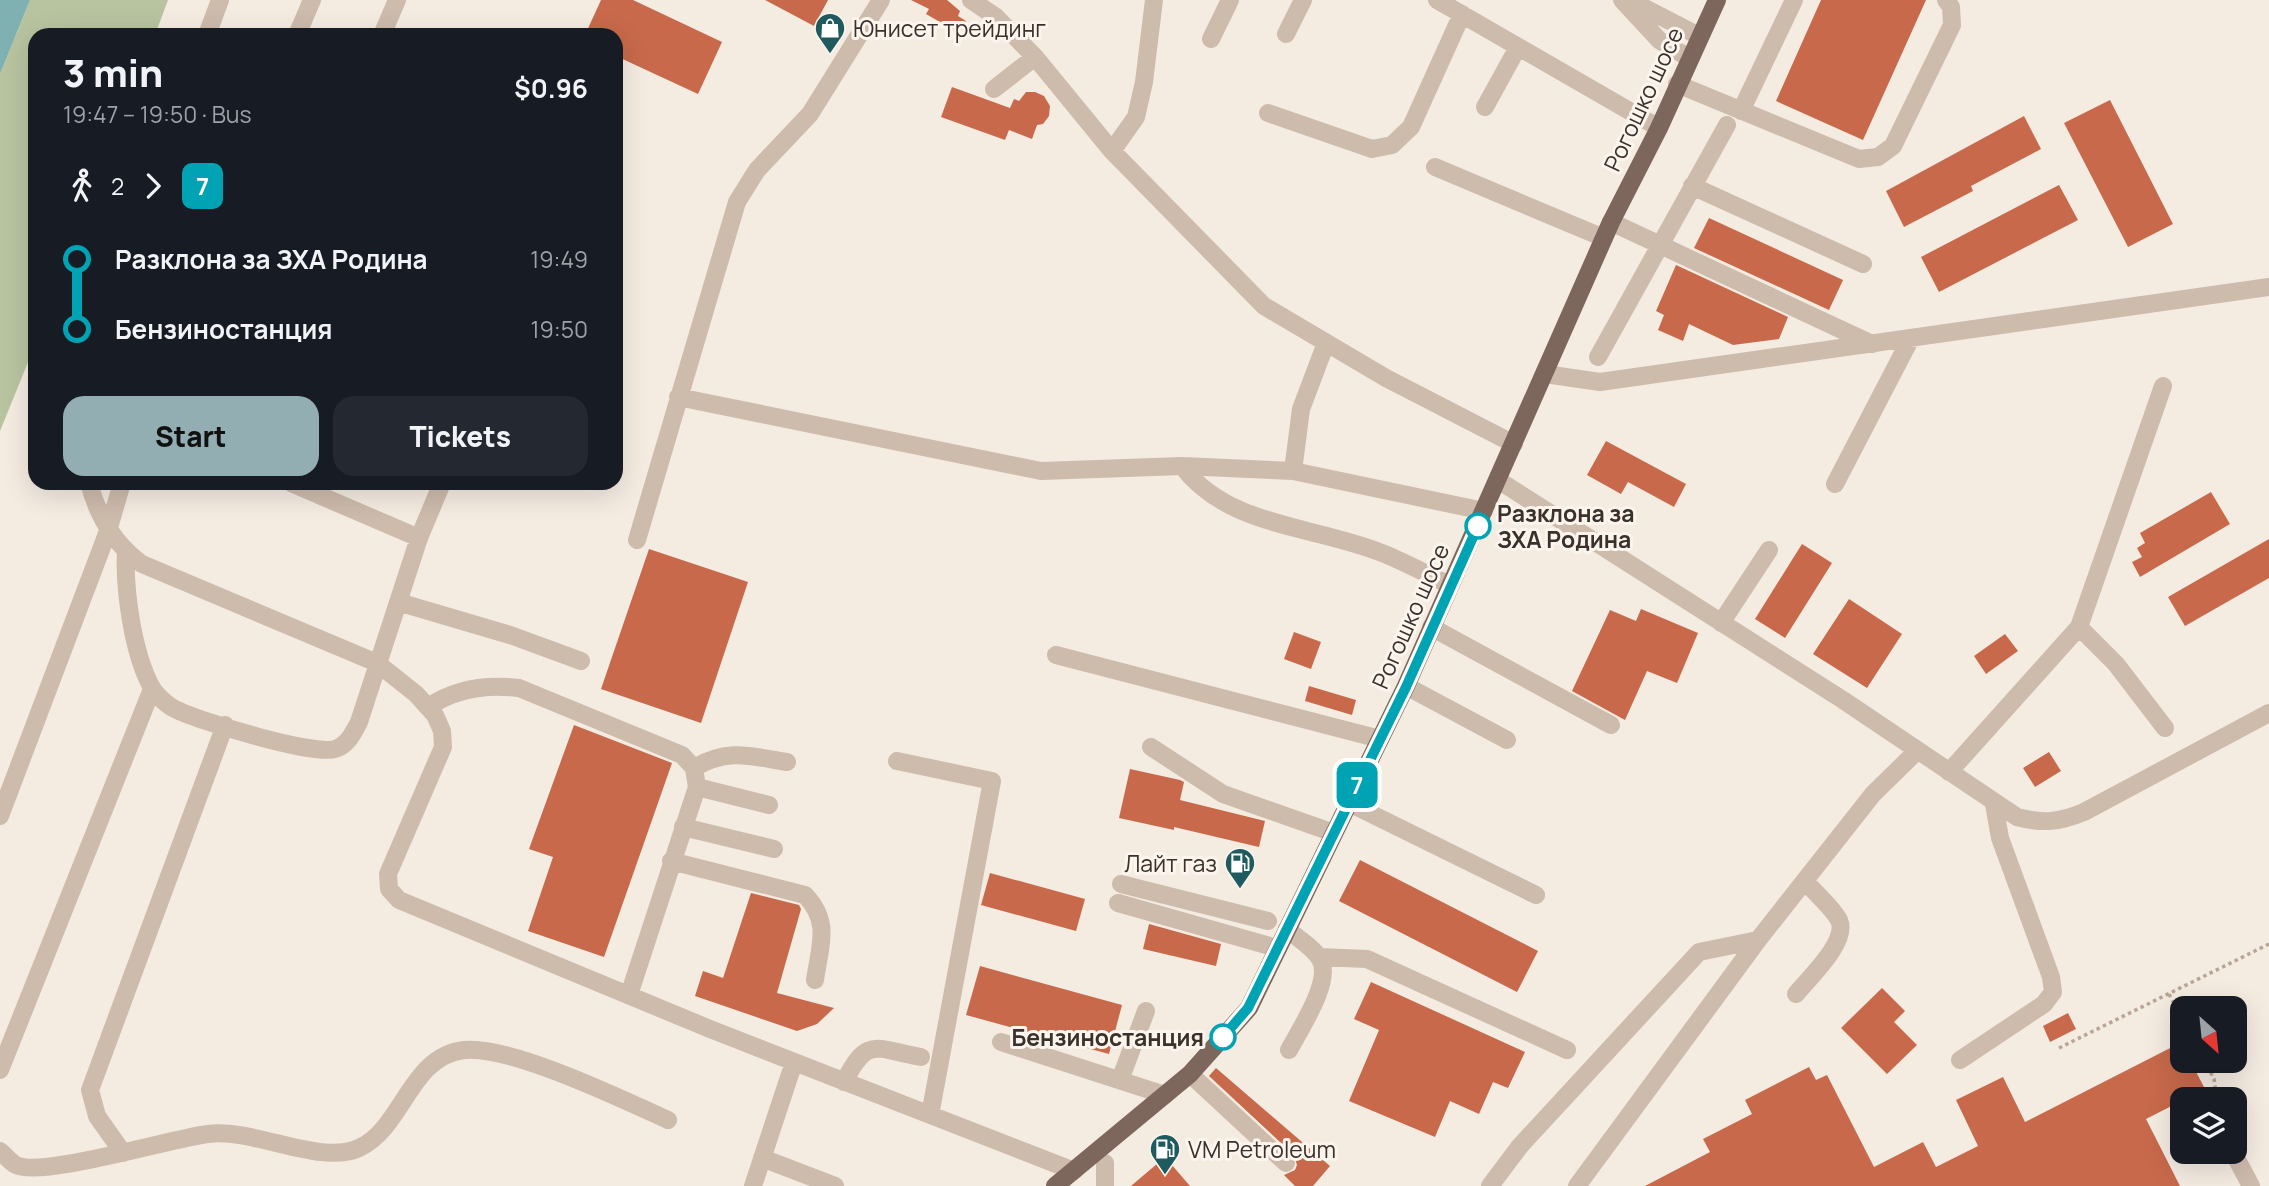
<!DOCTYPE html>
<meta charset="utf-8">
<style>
body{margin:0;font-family:Manrope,sans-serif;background:#242831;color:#f1f3f6;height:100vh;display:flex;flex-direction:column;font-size:26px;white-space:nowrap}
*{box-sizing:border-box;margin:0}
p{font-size:23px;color:#9ea1a6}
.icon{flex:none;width:38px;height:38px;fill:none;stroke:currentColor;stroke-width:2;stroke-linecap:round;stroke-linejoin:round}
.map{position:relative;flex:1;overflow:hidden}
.sheet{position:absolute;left:28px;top:28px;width:595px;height:462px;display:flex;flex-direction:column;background:#171b24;border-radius:21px;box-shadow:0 7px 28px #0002}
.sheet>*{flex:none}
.badge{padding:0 14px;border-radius:10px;font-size:24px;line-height:46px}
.needle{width:46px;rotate:153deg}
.fabs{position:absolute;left:2170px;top:996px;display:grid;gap:14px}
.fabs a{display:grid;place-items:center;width:77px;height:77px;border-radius:14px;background:#171b24;box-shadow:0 7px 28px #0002;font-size:35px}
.map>.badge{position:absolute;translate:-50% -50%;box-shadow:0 0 0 4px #fff}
.legs{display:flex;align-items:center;gap:10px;height:77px;padding:0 35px;font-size:23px}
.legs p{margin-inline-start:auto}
.overview{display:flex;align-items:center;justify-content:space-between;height:119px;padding:0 35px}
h1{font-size:38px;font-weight:800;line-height:52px}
.primary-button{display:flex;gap:14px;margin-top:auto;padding:14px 35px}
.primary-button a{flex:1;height:80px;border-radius:21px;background:#92aeb2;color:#111;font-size:28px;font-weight:800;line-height:80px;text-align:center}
.primary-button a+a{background:#242831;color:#f1f3f6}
ul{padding:0 35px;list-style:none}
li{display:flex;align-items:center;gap:24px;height:70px;font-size:26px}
li i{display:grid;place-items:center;width:10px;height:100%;margin:0 9px;background:currentColor}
li i::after{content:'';width:18px;height:18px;margin:-9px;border:5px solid;border-radius:50%;background:#171b24}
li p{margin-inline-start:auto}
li:first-child i{background:linear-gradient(#0000 50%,currentColor 0)}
li:last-child i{background:linear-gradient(currentColor 50%,#0000 0)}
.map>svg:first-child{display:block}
</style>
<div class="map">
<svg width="2269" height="1186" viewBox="0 0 2269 1186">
<rect width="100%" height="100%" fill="#f4ebe1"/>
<path fill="#b8c4a0" d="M30,0H168L155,35H35V345L0,431V74Z"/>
<path fill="#7fb0b2" d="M0,0H30L0,74Z"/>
<path fill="#c8694b" d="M601,0H633L722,42L698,94L616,56V35H585Z
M765,0H828L814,26Z
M911,0H947L960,11L958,16L966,21L959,33L926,14L929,9Z
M1821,0H1926L1863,140L1776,101Z
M952,87L1010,108L1014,99L1019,101L1026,92H1035L1044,96L1050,106L1049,116L1043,124L1037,125L1032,139L1009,130L1005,140L941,117Z
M2110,100L2173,224L2128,247L2064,123Z
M2024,116L2041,149L1971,186L1973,191L1904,227L1886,191Z
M2059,185L2078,220L1939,292L1921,257Z
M1709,218L1843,280L1829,310L1694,248Z
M1676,265L1788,317L1779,339L1733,345L1689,324L1683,341L1658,330L1664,315L1656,311Z
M1606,441L1686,484L1674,507L1628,482L1621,494L1587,475Z
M2211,492L2230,524L2140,577L2132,562L2142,557L2137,548L2145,543L2140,533Z
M2269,539V578L2185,626L2168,597Z
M1802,544L1832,563L1785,638L1755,619Z
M649,549L748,582L701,723L601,689Z
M1849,599L1902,634L1867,688L1813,654Z
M1641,609L1698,633L1677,683L1647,671L1625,720L1572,691L1610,610L1636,621Z
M1294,632L1321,642L1311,669L1284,659Z
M2005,634L2018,651L1986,674L1974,656Z
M1309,686L1356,700L1352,715L1305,701Z
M574,725L672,763L604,957L528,931L553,857L529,849Z
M2049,752L2061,771L2035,787L2023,768Z
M1130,769L1180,780L1184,782L1180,800L1265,821L1259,847L1174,827V830L1119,818Z
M1360,860L1538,951L1517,992L1339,901Z
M990,873L1085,899L1076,931L981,905Z
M751,893L799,905L801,909L777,993L834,1008L817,1024L797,1031L695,996L703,971L723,978Z
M1149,924L1221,944L1216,966L1143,949Z
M980,966L1122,1005L1109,1054L966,1015Z
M1371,982L1525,1052L1508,1088L1493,1082L1479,1114L1450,1101L1435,1137L1349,1101L1379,1030L1354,1019Z
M1882,988L1905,1011L1894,1022L1917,1045L1887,1074L1841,1028Z
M2068,1013L2076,1029L2050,1042L2043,1026Z
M2182,1042V1060H2190L2205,1089L2146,1119L2180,1186H1645L1710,1152L1703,1139L1752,1114L1745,1100L1809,1067L1816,1080L1827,1075L1874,1167L1923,1142L1936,1167L1978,1146L1956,1100L2003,1077L2025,1122Z
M1216,1068L1330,1166L1313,1186H1295L1284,1175L1295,1170L1297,1165L1294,1155L1209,1076Z
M1165,1157L1190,1186H1131Z"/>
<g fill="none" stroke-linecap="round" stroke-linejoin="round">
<path stroke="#b9a596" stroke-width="3.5" stroke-dasharray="3.5 3.5" stroke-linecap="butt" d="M2169,994L2182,1019
M2059,1048L2269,944
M2204,1060L2214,1079L2217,1099"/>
<path stroke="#cdbbac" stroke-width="18" d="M971,0L996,17L1035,57L1112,151L1264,306L1386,378L1514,444
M1437,0L1659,128
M1622,0L1659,40L1689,58
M1629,0L1699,36
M1286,34L1303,0
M207,35L220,0
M297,35L312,0
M382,35L397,0
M1211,39L1230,0
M1677,84L1859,159L1878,157L1893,146L1952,25L1951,7L1946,0
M994,89L1035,57
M1485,107L1518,47
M1741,111L1794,0
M1268,113L1372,149L1392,145L1411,127L1462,14
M1112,151L1136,117L1144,82L1154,0
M1435,167L1604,238
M1692,186L1863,264
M1611,222L1872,344
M1598,357L1727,125
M1545,374L1600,382L2269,287
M678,397L1041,471L1182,466L1293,471L1484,511
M1182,466C1227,527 1316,526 1382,553C1405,562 1428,575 1450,585
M1293,471L1301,409L1326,343
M1498,480L1843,700L2017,817C2043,824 2060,822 2084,812L2269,713
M89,483C98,517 114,544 142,564L377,663L416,694L435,715L442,731L443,747L388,874L389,889L399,900L710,1029L1074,1171
M291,483L419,538
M1835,484L1911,338
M637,540L737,202L757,170L810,114L881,0
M126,552C124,590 133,654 152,688C156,695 168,706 175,709C198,721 314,756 335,749C348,745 353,733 359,722L419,538L442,483
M398,602L510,635L581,661
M1721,623L1769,550
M1431,627L1611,725
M2079,627L2116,664L2165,728
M1056,655L1380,739
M1406,686L1507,740
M428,707C456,688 486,684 519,688L682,755L694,768L697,787L629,995
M1151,747L1223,794L1334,833
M897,761L992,781L930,1115
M694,768C728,748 750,756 787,762
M1949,772L2079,627L2163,386
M697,787L769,805
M1349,803L1536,895
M0,816L108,531L122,483
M683,827L774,849
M671,861L805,895C831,922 820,945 815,980
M1121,884L1268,921
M1118,903L1277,948
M1287,929C1297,938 1313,947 1320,959C1333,980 1300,1029 1289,1050
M1319,957L1367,959L1567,1050
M1796,994C1809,978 1849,941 1839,920C1832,907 1815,893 1806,882
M1001,1042L1165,1095
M1960,1060L2044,1004L2053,992L2051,977L2000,838L1994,804
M0,1070L152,689
M1190,1074L1286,1163
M1120,1080L1146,1011
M844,1082C868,1035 875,1049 921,1057
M0,1151C5,1155 10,1162 16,1165C42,1178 173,1138 208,1134C255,1128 320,1166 359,1148C403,1128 410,1056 464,1050C510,1045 624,1100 668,1120
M2233,1152L2251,1186
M123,1153L97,1116L90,1090L225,725
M762,1158L835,1186
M753,1186L794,1062
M1105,1186V1163
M1490,1186L1520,1146L1699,952L1758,940
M1577,1186L1758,940L1873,794L1917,751"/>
<path stroke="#7d675c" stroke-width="18" d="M1055,1186L1190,1074L1249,1008L1406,686L1611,222L1659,128L1717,0"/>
</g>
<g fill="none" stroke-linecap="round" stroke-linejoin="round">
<g stroke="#fff" stroke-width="16">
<path id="line-1" d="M1223,1037L1248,1008L1406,687L1478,526"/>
</g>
<use href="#line-1" stroke="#00a3b4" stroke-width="10"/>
</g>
<defs>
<g id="shop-pin" transform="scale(1.575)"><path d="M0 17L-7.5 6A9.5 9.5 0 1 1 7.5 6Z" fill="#1f5a5e" stroke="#fbf5ee"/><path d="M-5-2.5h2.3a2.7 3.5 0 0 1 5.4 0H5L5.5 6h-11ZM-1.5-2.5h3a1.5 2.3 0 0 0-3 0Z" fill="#fff"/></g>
<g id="fuel-pin" transform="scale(1.575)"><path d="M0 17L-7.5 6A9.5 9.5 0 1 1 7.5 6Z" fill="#1f5a5e" stroke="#fbf5ee"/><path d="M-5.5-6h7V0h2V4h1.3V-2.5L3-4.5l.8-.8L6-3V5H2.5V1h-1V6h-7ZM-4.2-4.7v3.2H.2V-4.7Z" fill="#fff"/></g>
</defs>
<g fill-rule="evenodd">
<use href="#shop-pin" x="830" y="28"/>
<use href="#fuel-pin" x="1240" y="863"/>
<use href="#fuel-pin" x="1165" y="1149"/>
</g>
<g fill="#fff" stroke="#00a3b4" stroke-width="3.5">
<circle cx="1478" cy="526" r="12"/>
<circle cx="1223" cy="1037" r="12"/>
</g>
<g text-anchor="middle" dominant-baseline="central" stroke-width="6" stroke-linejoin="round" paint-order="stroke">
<g font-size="23" fill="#3b302b" stroke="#fbf5ee" text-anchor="start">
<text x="853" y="28">Юнисет трейдинг</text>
<text x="1217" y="863" text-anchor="end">Лайт газ</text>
<text x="1188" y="1149">VM Petroleum</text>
</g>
<g font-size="23" fill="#3b302b" stroke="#fbf5ee">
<text transform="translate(1643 99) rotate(-65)">Рогошко шосе</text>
<text transform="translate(1410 616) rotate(-66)">Рогошко шосе</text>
</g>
<g font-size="23" font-weight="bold" fill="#3b302b" stroke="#fbf5ee" text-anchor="start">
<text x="1497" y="513">Разклона за<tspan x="1497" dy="26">ЗХА Родина</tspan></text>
<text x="1204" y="1037" text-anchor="end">Бензиностанция</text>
</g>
</g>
</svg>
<div class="fabs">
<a><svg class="needle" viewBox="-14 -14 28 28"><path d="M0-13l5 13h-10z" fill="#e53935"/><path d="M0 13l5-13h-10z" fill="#9ea1a6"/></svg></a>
<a><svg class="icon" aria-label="layers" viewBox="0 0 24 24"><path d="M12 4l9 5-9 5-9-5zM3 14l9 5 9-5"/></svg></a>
</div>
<b class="badge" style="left:1357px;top:785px;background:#00a3b4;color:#fff">7</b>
<section class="sheet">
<div class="overview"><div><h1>3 min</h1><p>19:47 – 19:50 · Bus</p></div><b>$0.96</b></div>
<div class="legs"><svg class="icon" aria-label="walk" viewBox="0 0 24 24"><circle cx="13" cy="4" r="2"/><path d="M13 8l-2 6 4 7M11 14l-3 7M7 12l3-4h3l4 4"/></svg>2<svg class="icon" aria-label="forward" viewBox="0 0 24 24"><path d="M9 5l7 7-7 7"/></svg><b class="badge" style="background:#00a3b4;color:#fff">7</b></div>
<ul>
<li><i style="color:#00a3b4"></i><b>Разклона за ЗХА Родина</b><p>19:49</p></li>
<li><i style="color:#00a3b4"></i><b>Бензиностанция</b><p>19:50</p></li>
</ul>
<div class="primary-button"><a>Start</a><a>Tickets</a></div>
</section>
</div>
